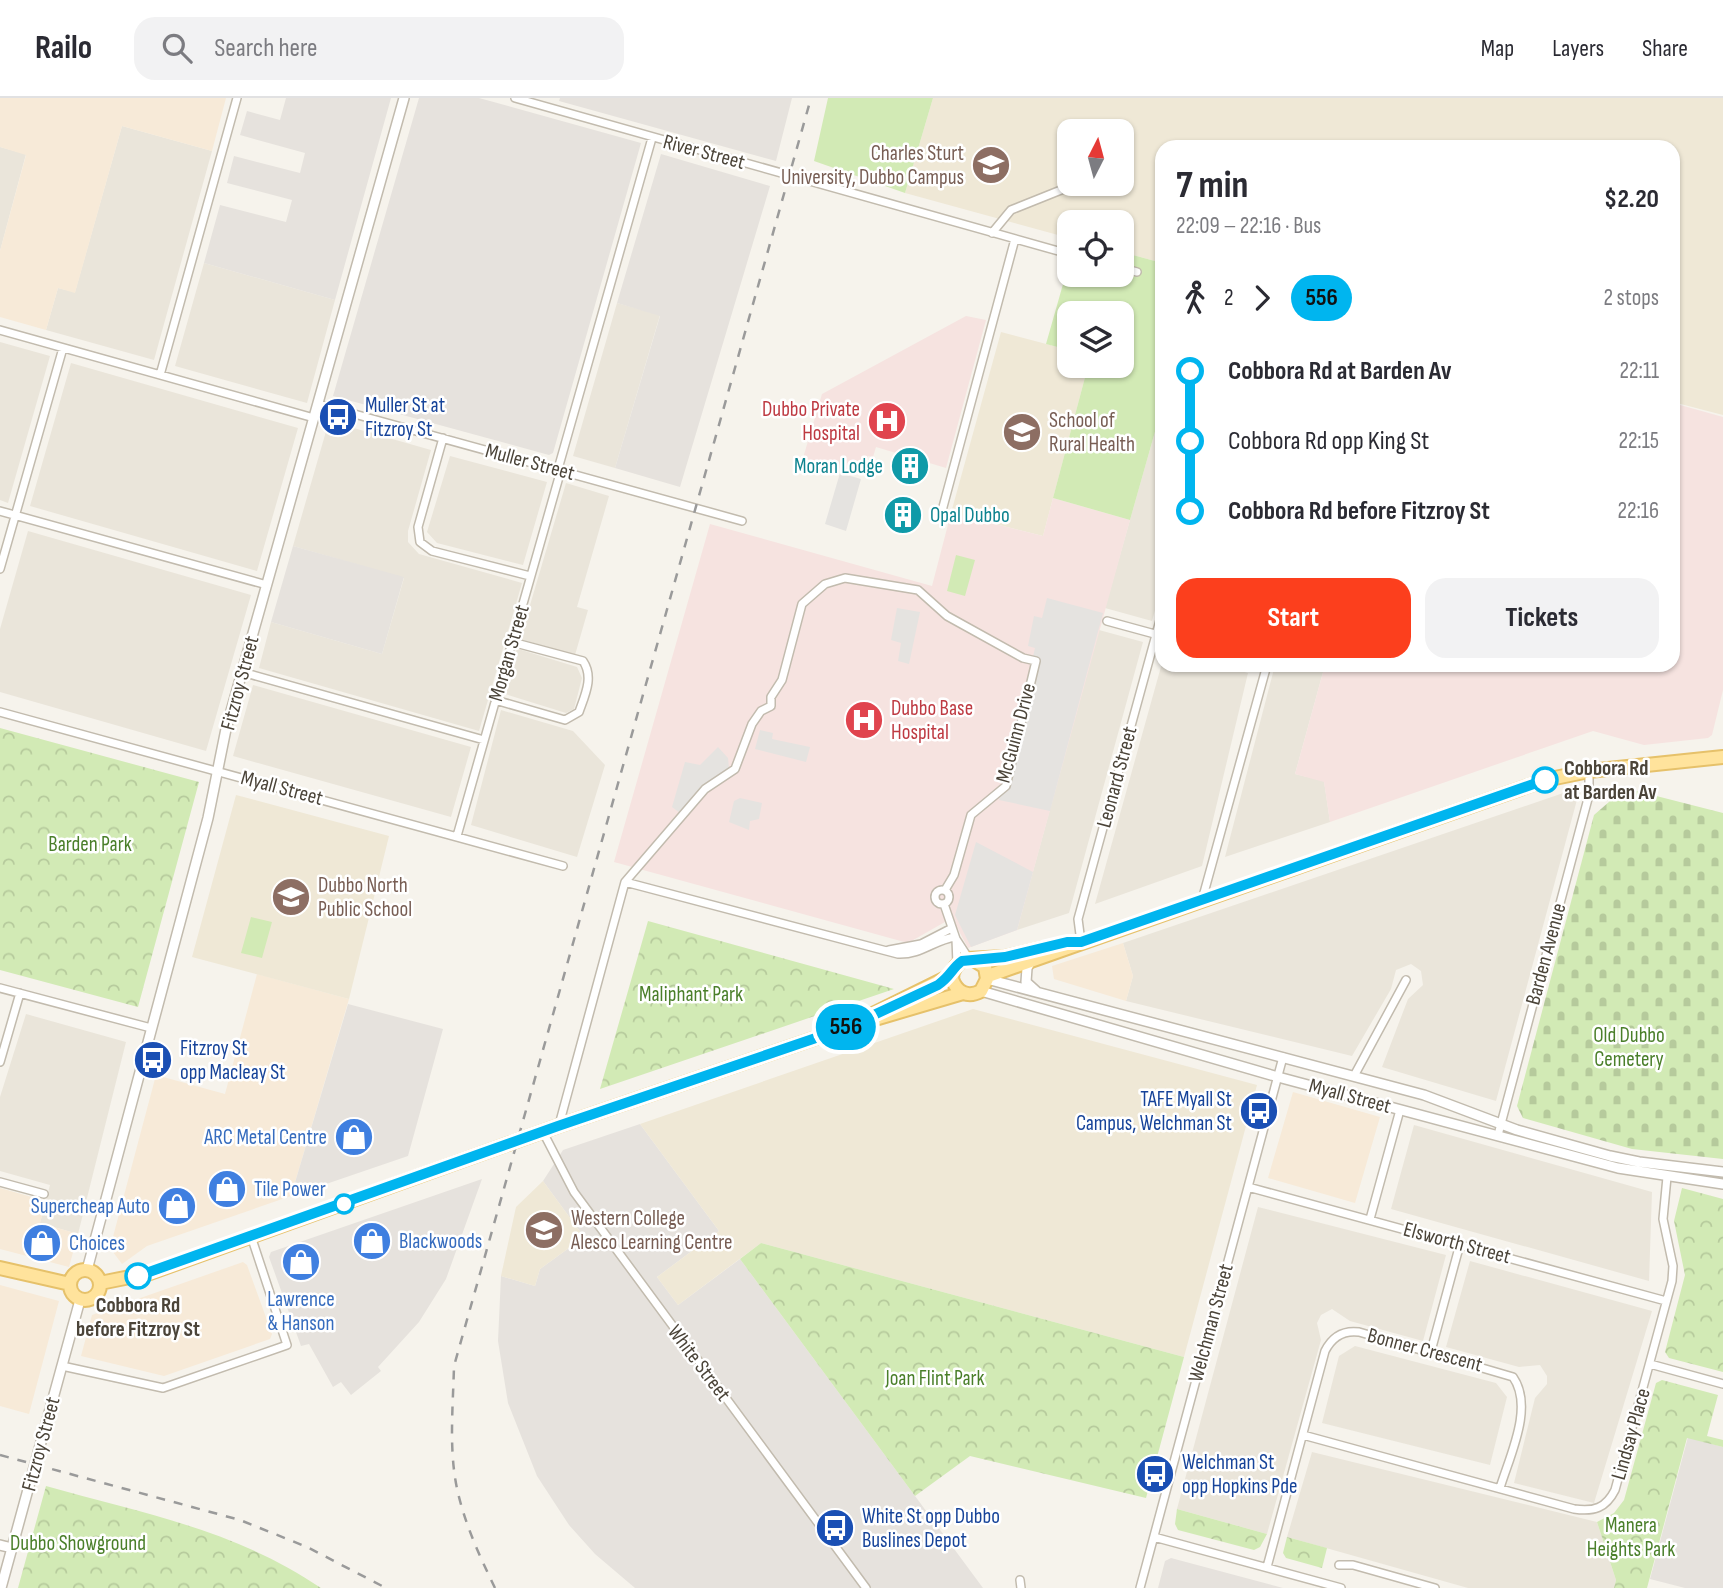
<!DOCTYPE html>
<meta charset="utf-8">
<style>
body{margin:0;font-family:"Sofia Sans Condensed",sans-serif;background:#f2f2f3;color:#2b2b33;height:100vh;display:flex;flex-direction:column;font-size:26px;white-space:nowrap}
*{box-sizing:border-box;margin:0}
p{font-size:23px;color:#7c7c81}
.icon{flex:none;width:38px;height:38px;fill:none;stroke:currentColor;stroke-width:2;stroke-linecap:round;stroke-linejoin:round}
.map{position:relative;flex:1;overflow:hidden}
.drawer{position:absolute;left:1155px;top:42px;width:525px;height:532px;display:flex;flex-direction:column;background:#fff;border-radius:21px;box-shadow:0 2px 5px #0004}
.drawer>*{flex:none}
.badge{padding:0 14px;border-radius:23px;font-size:24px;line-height:46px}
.needle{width:46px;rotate:6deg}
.controls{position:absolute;left:1057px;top:21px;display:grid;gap:14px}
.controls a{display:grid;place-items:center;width:77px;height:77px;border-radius:14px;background:#fff;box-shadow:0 2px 5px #0004;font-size:35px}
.map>.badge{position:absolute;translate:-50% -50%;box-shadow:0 0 0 4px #fff}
.legs{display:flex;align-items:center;gap:10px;height:77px;padding:0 21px;font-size:23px}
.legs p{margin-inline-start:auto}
.headline{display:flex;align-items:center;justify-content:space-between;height:119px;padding:0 21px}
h1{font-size:38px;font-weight:700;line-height:52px}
.cta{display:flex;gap:14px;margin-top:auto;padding:14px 21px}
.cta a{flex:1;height:80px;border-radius:21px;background:#fc3f1d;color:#fff;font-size:28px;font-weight:700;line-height:80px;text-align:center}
.cta a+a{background:#f2f2f3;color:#2b2b33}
ul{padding:0 21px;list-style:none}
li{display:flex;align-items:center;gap:24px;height:70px;font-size:26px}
li i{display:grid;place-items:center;width:10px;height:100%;margin:0 9px;background:currentColor}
li i::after{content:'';width:18px;height:18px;margin:-9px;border:5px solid;border-radius:50%;background:#fff}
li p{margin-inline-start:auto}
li:first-child i{background:linear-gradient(#0000 50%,currentColor 0)}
li:last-child i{background:linear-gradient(currentColor 50%,#0000 0)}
header{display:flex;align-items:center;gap:42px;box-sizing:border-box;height:98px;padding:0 35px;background:#fff;border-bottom:2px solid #e1e1e2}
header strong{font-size:33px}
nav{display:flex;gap:38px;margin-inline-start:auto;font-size:24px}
.search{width:490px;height:63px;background:#f2f2f3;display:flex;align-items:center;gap:18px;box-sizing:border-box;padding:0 24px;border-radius:21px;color:#7c7c81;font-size:26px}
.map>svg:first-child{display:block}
</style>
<header>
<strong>Railo</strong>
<div class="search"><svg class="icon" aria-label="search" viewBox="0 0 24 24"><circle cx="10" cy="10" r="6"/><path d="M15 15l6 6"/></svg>Search here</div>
<nav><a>Map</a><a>Layers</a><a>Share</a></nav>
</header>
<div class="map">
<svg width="1723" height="1490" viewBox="0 0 1723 1490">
<defs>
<pattern id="forest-crowns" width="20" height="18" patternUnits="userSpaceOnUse" patternTransform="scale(1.75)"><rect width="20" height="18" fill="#d2eab5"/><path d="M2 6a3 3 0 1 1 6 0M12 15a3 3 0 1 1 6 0" fill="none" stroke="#b6ca9c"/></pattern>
<pattern id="cemetery-stones" width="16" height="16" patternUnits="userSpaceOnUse" patternTransform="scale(1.75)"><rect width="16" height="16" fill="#d2eab5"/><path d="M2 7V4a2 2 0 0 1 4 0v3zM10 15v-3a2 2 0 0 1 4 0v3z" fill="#b6ca9c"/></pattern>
</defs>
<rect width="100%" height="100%" fill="#f6f3ec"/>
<path fill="#eae5da" d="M122,28L212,53L154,262L46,232L58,190L75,194Z
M0,49L26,56L0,153Z
M204,165L335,202L307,305L175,268Z
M617,205L660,217L615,370L573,358Z
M0,244L50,258L8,405L0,402Z
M71,265L298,330L257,473L30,408Z
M1162,309V487L1152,523L1105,510Z
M329,323L431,352L408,433V444L419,456L522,485L479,633L259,570L271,524L382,556L404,480L293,448Z
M450,358L547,384L523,467L437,445L427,434Z
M566,385L609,398L577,509L588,512L575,557L520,541Z
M28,433L251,497L206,653L0,594V531Z
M1099,532L1143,544L1069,815L1017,832Z
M515,550L577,569L582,580L574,611L566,615L502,595Z
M1162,565L1219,567L1248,575L1202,768L1095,806Z
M1275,567H1325L1295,676L1324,683L1330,724L1225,759Z
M253,587L471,649L451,719L233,658Z
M501,612L573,633L605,667L577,759L471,727Z
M1575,691L1578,698L1496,1003L1382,969L1408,901L1423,887L1421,873L1411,866L1396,872L1391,891L1352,958L1126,903L1133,878L1123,845Z
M26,916L126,944L78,1136L40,1125L50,1087L0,1073V999Z
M1414,1027L1652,1094L1649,1183L1391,1111Z
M1258,1109L1446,1157L1423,1243L1350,1223L1332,1211L1321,1217L1317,1225L1321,1242L1267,1436L1177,1411Z
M1470,1163L1652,1213L1594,1405L1514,1385L1535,1300L1547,1286V1278L1540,1267L1519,1269L1446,1249Z
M1355,1248L1496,1285L1507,1299L1490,1367L1322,1325L1339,1258Z
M1312,1354L1597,1424L1616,1482L1614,1490H1468L1287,1439Z"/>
<path fill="#f7ead8" d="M0,0H226L212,53L122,28L75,195L58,190L46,232L0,219V153L26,57L0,49Z
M1123,845L1133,878L1126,903L1054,881L1052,868Z
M257,876L349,901L291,1098L147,1148L122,1166L110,1150L156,977L225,996Z
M1293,994L1380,1019L1355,1105L1268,1080Z
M0,1090L46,1103L40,1125L78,1136L69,1169L0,1151Z
M243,1164L247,1167L272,1236L270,1241L164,1278L81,1258L92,1217Z
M0,1187L59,1203L29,1316L0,1308Z"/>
<path fill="#e6e2dd" d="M286,0H391L335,202L204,165L220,107L286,124L292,102L227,85L234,58L300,75L305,55L240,37L247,13L280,22Z
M419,0H479L641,45L553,355L549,357L333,298Z
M560,0H792L776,63L559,3Z
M661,56L770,88L680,389L615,370L660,218L617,205Z
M293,448L404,479L382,556L271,524Z
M348,906L443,931L408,1058L291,1098Z
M640,1026L719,1133L657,1179L678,1207L740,1161L983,1490H635L595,1456L569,1427L537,1378L508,1305L498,1243L501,1178L535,1188L540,1171L584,1139L543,1083L563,1052Z
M482,1081L446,1181L419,1224L378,1269L381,1273L351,1297L341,1284L333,1289L309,1246L301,1248L269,1159L271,1154Z
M1688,1339L1723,1349V1490H1685L1650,1481Z
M1171,1460L1283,1490H1158L1165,1463Z"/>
<path fill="#efe8d6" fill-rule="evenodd" d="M933,0H1723V317L1673,304V49H1162V165L1122,154V124H1069V140L905,95ZM1069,33H1122V86H1069Z
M1001,234L1069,252V268H1088L1043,438L951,415Z
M236,697L389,738L349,901L192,859Z
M973,911L1257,987L1184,1259L761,1145L678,1207L657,1179L719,1133L640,1026Z
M543,1083L584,1139L540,1171L535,1188L501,1178L516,1109Z"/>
<path fill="#f6e3e0" d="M966,218L986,222L946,370L876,349L873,359L868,358L863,377L803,360L822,296Z
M1673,305L1723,319V592L1712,637L1708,640L1644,647L1593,633L1330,724L1324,684L1295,676L1325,567H1673Z
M1053,400L1130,422L1017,832L968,850L952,820L908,845L614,764L710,426L932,488L951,415L1043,438Z"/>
<path fill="#d2eab5" d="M828,0H933L905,95L814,63Z
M1122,154L1162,165V309L1130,422L1053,400L1088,268H1122V215H1069V252L1046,246L1069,165V177H1122Z
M956,457L975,462L965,498L947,493Z
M251,819L272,824L262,860L241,855Z"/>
<path fill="url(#forest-crowns)" d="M0,630L199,684L138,909L0,872Z
M648,823L894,891L600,991Z
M1682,1090L1723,1101V1274L1669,1260L1665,1254L1685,1177L1674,1123Z
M761,1145L1184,1259L1146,1400L970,1358L915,1398L740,1161Z
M1662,1282L1718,1297L1707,1338L1723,1342V1349L1687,1340L1647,1490H1614L1616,1482L1597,1424L1614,1415L1624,1402L1656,1285Z
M46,1388C142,1415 236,1432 321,1490H18Z
M1177,1411L1267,1436L1260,1449L1254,1452L1178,1432L1175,1426Z
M1287,1439L1327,1450L1322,1470L1286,1460L1283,1455Z"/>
<path fill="url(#cemetery-stones)" d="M1625,690L1723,715V1061L1632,1051L1523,1020L1517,1008L1594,717Z"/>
<path fill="#e5e3e0" d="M840,375L861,381L846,433L825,426Z
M1047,500L1103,515L1050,713L999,702L1035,550L1028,548L1034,518L1042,520Z
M897,510L920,514L909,566L898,563L901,545L891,542Z
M760,632L773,635L772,641L810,649L806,664L755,651Z
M718,649L728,660L729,670L702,688L680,715L672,709L685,664L700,667Z
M740,700L762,705L759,721L750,723L749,732L729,724L734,703Z
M976,744L1033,774L1017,832L971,849L955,817Z"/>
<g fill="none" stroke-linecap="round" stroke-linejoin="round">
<g stroke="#c2bbae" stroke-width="10">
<path id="minor" d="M515,0L1069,156
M992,135L1011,112L1076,86
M1122,170L1137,174
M0,232L314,320
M160,277L237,0
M318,306L742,423
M443,340L418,429L420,444L432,453L530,478
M558,371L652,40
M943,409L1015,141
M0,413L267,487
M0,471L63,250
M1107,523L1162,538
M242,574L484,642
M495,602L565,622L579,614C585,597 594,579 583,563L512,544
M0,614L563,768
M457,738L561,372
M625,784L898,856C921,857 934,842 955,839
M935 799a7 7 0 1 1 14 0a7 7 0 1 1-14 0Z
M1202,802L1267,567
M944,806L956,841L957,866
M956,841L969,861
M1081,844L1078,821L1162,515
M889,852L921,846L952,830
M0,890L151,930
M0,964L20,895
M1354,978L1406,882
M559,1027L625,784L705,691L735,671L752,626L761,613L771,608V599L782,582L802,506L825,486L845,480L918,492L947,518L1023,560L1036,563L1006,688L971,717L954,777L945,792
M543,1034L574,1094L866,1490
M1498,1037L1589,697V673
M0,1084L44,1096
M1248,1089L1666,1203
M1370,1121L1400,1012
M1431,1253L1460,1146
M1650,1266L1723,1286
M62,1268L163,1290L287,1247L251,1138
M1303,1337L1574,1411C1594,1414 1606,1410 1615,1392L1672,1183L1673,1168L1663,1121L1667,1079
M1154,1439L1341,1490
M1339,1467H1353L1435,1490
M1267,1469L1325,1253C1332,1239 1343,1232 1359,1234L1513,1279C1534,1309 1510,1357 1500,1390
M1020,1482L1021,1490
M1140,1490L1283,959"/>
</g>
<g stroke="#c2bbae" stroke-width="12">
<path id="tertiary" d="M1032,861L1027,870L1026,884L1036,893
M987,881L1424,997L1517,1032L1610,1058L1639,1064L1723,1074
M981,893L1278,979L1618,1070L1723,1086
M87,1172L208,720L226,631L404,0
M0,1447L12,1450
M1,1490L80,1202"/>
</g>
<g stroke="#e6c16a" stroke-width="16">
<path id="primary" d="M972,861L985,869L987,881L981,893C968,900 957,895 952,881C952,871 957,864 967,861L1005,859L1043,850
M988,878L1545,682L1589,673L1723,659
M867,919L952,877
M0,1170L70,1186
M70 1187a15 15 0 1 1 30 0a15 15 0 1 1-30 0Z
M100,1185L150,1175L558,1028L848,929L963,895"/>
</g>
<use href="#minor" stroke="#fff" stroke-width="7"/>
<use href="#tertiary" stroke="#fff" stroke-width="9"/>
<use href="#primary" stroke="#ffe39c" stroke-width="12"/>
<path stroke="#9a9a9a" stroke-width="2.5" stroke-dasharray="9 9" stroke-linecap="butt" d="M0,1357L240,1422L307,1449L386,1490
M495,1490C481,1461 467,1431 459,1399C448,1357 453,1311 454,1268L811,0"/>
</g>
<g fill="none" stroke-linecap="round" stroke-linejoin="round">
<g stroke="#fff" stroke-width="16">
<path id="line-1" d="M138,1178L558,1028L848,929L938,887C951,878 952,870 962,863L1005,859L1067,844H1081L1545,682"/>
</g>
<use href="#line-1" stroke="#00b5ef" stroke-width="10"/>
</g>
<defs>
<g id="university-disc" transform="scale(2.0125)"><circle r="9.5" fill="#8d6e63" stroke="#fff"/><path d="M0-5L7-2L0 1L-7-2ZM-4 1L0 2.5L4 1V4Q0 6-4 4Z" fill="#fff"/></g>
<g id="bus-disc" transform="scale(2.0125)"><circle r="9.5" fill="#1a4fb4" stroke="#fff"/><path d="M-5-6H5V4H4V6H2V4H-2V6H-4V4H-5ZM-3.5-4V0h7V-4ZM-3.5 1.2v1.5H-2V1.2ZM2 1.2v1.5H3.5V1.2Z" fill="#fff"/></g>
<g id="hospital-disc" transform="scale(2.0125)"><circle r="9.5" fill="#e0444e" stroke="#fff"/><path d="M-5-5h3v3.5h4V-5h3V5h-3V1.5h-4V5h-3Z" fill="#fff"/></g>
<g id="building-disc" transform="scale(2.0125)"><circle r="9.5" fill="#0f9aa8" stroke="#fff"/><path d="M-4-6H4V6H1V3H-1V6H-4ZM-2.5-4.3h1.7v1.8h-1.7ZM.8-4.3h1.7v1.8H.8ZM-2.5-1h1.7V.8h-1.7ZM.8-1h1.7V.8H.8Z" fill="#fff"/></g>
<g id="school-disc" transform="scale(2.0125)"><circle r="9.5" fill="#8d6e63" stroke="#fff"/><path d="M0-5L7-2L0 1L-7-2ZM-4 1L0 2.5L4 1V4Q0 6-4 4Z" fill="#fff"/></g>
<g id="shop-disc" transform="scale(2.0125)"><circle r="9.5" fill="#3f7fe0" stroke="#fff"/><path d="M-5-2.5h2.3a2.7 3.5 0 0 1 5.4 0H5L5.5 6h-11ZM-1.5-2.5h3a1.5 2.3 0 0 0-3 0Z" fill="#fff"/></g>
</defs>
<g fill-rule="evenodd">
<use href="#university-disc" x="991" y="67"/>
<use href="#bus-disc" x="338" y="319"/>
<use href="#hospital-disc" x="887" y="323"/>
<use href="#university-disc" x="1022" y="334"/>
<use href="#building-disc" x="910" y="368"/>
<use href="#building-disc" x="903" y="417"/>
<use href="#hospital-disc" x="864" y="622"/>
<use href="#school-disc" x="291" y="799"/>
<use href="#bus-disc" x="153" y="962"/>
<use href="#bus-disc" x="1259" y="1013"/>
<use href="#shop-disc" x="354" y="1039"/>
<use href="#shop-disc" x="227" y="1091"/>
<use href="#shop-disc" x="177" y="1108"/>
<use href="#university-disc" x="544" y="1132"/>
<use href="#shop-disc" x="372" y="1143"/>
<use href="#shop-disc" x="42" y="1145"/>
<use href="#shop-disc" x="301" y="1164"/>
<use href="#bus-disc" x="1155" y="1376"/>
<use href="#bus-disc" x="835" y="1430"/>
</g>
<g fill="#fff" stroke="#00b5ef" stroke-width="3.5">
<circle cx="1545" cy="682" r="12"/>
<circle cx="344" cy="1106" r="9"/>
<circle cx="138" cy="1178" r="12"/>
</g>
<g text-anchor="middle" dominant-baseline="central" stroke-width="5" stroke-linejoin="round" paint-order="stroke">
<g font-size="21" fill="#4b4439" stroke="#fff">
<text transform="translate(704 54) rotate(15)">River Street</text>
<text transform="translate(530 364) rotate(15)">Muller Street</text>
<text transform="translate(509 555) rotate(-74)">Morgan Street</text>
<text transform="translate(240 585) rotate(-75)">Fitzroy Street</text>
<text transform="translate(1016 635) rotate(-75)">McGuinn Drive</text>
<text transform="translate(1117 679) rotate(-75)">Leonard Street</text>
<text transform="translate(282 690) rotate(15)">Myall Street</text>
<text transform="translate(1546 856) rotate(-75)">Barden Avenue</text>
<text transform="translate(1350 998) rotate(15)">Myall Street</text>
<text transform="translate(1457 1145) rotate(15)">Elsworth Street</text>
<text transform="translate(1211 1225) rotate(-75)">Welchman Street</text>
<text transform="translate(1425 1252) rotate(15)">Bonner Crescent</text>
<text transform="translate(699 1265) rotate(53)">White Street</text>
<text transform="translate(1631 1336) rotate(-74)">Lindsay Place</text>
<text transform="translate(41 1346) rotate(-75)">Fitzroy Street</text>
</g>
<g font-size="21" fill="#785e54" stroke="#fff" text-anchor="start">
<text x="964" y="55" text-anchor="end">Charles Sturt<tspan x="964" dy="24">University, Dubbo Campus</tspan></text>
<text x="1049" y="322">School of<tspan x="1049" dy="24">Rural Health</tspan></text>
<text x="318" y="787">Dubbo North<tspan x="318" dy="24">Public School</tspan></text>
<text x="571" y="1120">Western College<tspan x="571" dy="24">Alesco Learning Centre</tspan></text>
</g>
<g font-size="21" fill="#164399" stroke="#fff" text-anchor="start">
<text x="365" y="307">Muller St at<tspan x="365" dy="24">Fitzroy St</tspan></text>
<text x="180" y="950">Fitzroy St<tspan x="180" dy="24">opp Macleay St</tspan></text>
<text x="1232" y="1001" text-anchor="end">TAFE Myall St<tspan x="1232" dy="24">Campus, Welchman St</tspan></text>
<text x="1182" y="1364">Welchman St<tspan x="1182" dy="24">opp Hopkins Pde</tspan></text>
<text x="862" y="1418">White St opp Dubbo<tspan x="862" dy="24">Buslines Depot</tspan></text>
</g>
<g font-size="21" fill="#be3a42" stroke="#fff" text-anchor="end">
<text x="860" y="311">Dubbo Private<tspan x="860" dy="24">Hospital</tspan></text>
<text x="891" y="610" text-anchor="start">Dubbo Base<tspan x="891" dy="24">Hospital</tspan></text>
</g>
<g font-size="21" fill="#0d838f" stroke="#fff" text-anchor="end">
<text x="883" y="368">Moran Lodge</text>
<text x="930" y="417" text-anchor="start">Opal Dubbo</text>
</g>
<g font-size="21" font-weight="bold" fill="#4b4439" stroke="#fff" text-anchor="start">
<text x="1564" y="670">Cobbora Rd<tspan x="1564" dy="24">at Barden Av</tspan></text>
<text x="138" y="1207" text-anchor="middle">Cobbora Rd<tspan x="138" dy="24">before Fitzroy St</tspan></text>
</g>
<g font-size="21" fill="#4a7f2a" stroke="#fff">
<text x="90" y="746">Barden Park</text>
<text x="691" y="896">Maliphant Park</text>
<text x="1629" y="937">Old Dubbo<tspan x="1629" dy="24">Cemetery</tspan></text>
<text x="935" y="1280">Joan Flint Park</text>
<text x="1631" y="1427">Manera<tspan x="1631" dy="24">Heights Park</tspan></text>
<text x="78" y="1445">Dubbo Showground</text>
</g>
<g font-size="21" fill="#366cbe" stroke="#fff" text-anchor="start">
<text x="327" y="1039" text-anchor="end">ARC Metal Centre</text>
<text x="254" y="1091">Tile Power</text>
<text x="150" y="1108" text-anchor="end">Supercheap Auto</text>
<text x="399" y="1143">Blackwoods</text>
<text x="69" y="1145">Choices</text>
<text x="301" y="1201" text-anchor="middle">Lawrence<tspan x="301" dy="24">&amp; Hanson</tspan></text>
</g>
</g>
</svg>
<div class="controls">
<a><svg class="needle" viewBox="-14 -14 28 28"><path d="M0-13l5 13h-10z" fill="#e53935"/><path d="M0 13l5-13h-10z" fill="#7c7c81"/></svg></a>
<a><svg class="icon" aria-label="locate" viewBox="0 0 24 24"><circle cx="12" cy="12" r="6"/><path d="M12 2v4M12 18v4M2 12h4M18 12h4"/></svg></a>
<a><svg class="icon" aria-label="layers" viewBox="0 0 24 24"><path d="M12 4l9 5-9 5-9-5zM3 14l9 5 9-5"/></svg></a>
</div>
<b class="badge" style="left:846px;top:929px;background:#00b5ef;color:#111">556</b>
<section class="drawer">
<div class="headline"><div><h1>7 min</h1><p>22:09 – 22:16 · Bus</p></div><b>$2.20</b></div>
<div class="legs"><svg class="icon" aria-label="walk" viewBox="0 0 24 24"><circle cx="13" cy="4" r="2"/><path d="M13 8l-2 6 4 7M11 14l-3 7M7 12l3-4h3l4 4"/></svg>2<svg class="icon" aria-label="forward" viewBox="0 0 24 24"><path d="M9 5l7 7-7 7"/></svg><b class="badge" style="background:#00b5ef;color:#111">556</b><p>2 stops</p></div>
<ul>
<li><i style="color:#00b5ef"></i><b>Cobbora Rd at Barden Av</b><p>22:11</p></li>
<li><i style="color:#00b5ef"></i><span>Cobbora Rd opp King St</span><p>22:15</p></li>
<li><i style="color:#00b5ef"></i><b>Cobbora Rd before Fitzroy St</b><p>22:16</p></li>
</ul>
<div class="cta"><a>Start</a><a>Tickets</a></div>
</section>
</div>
